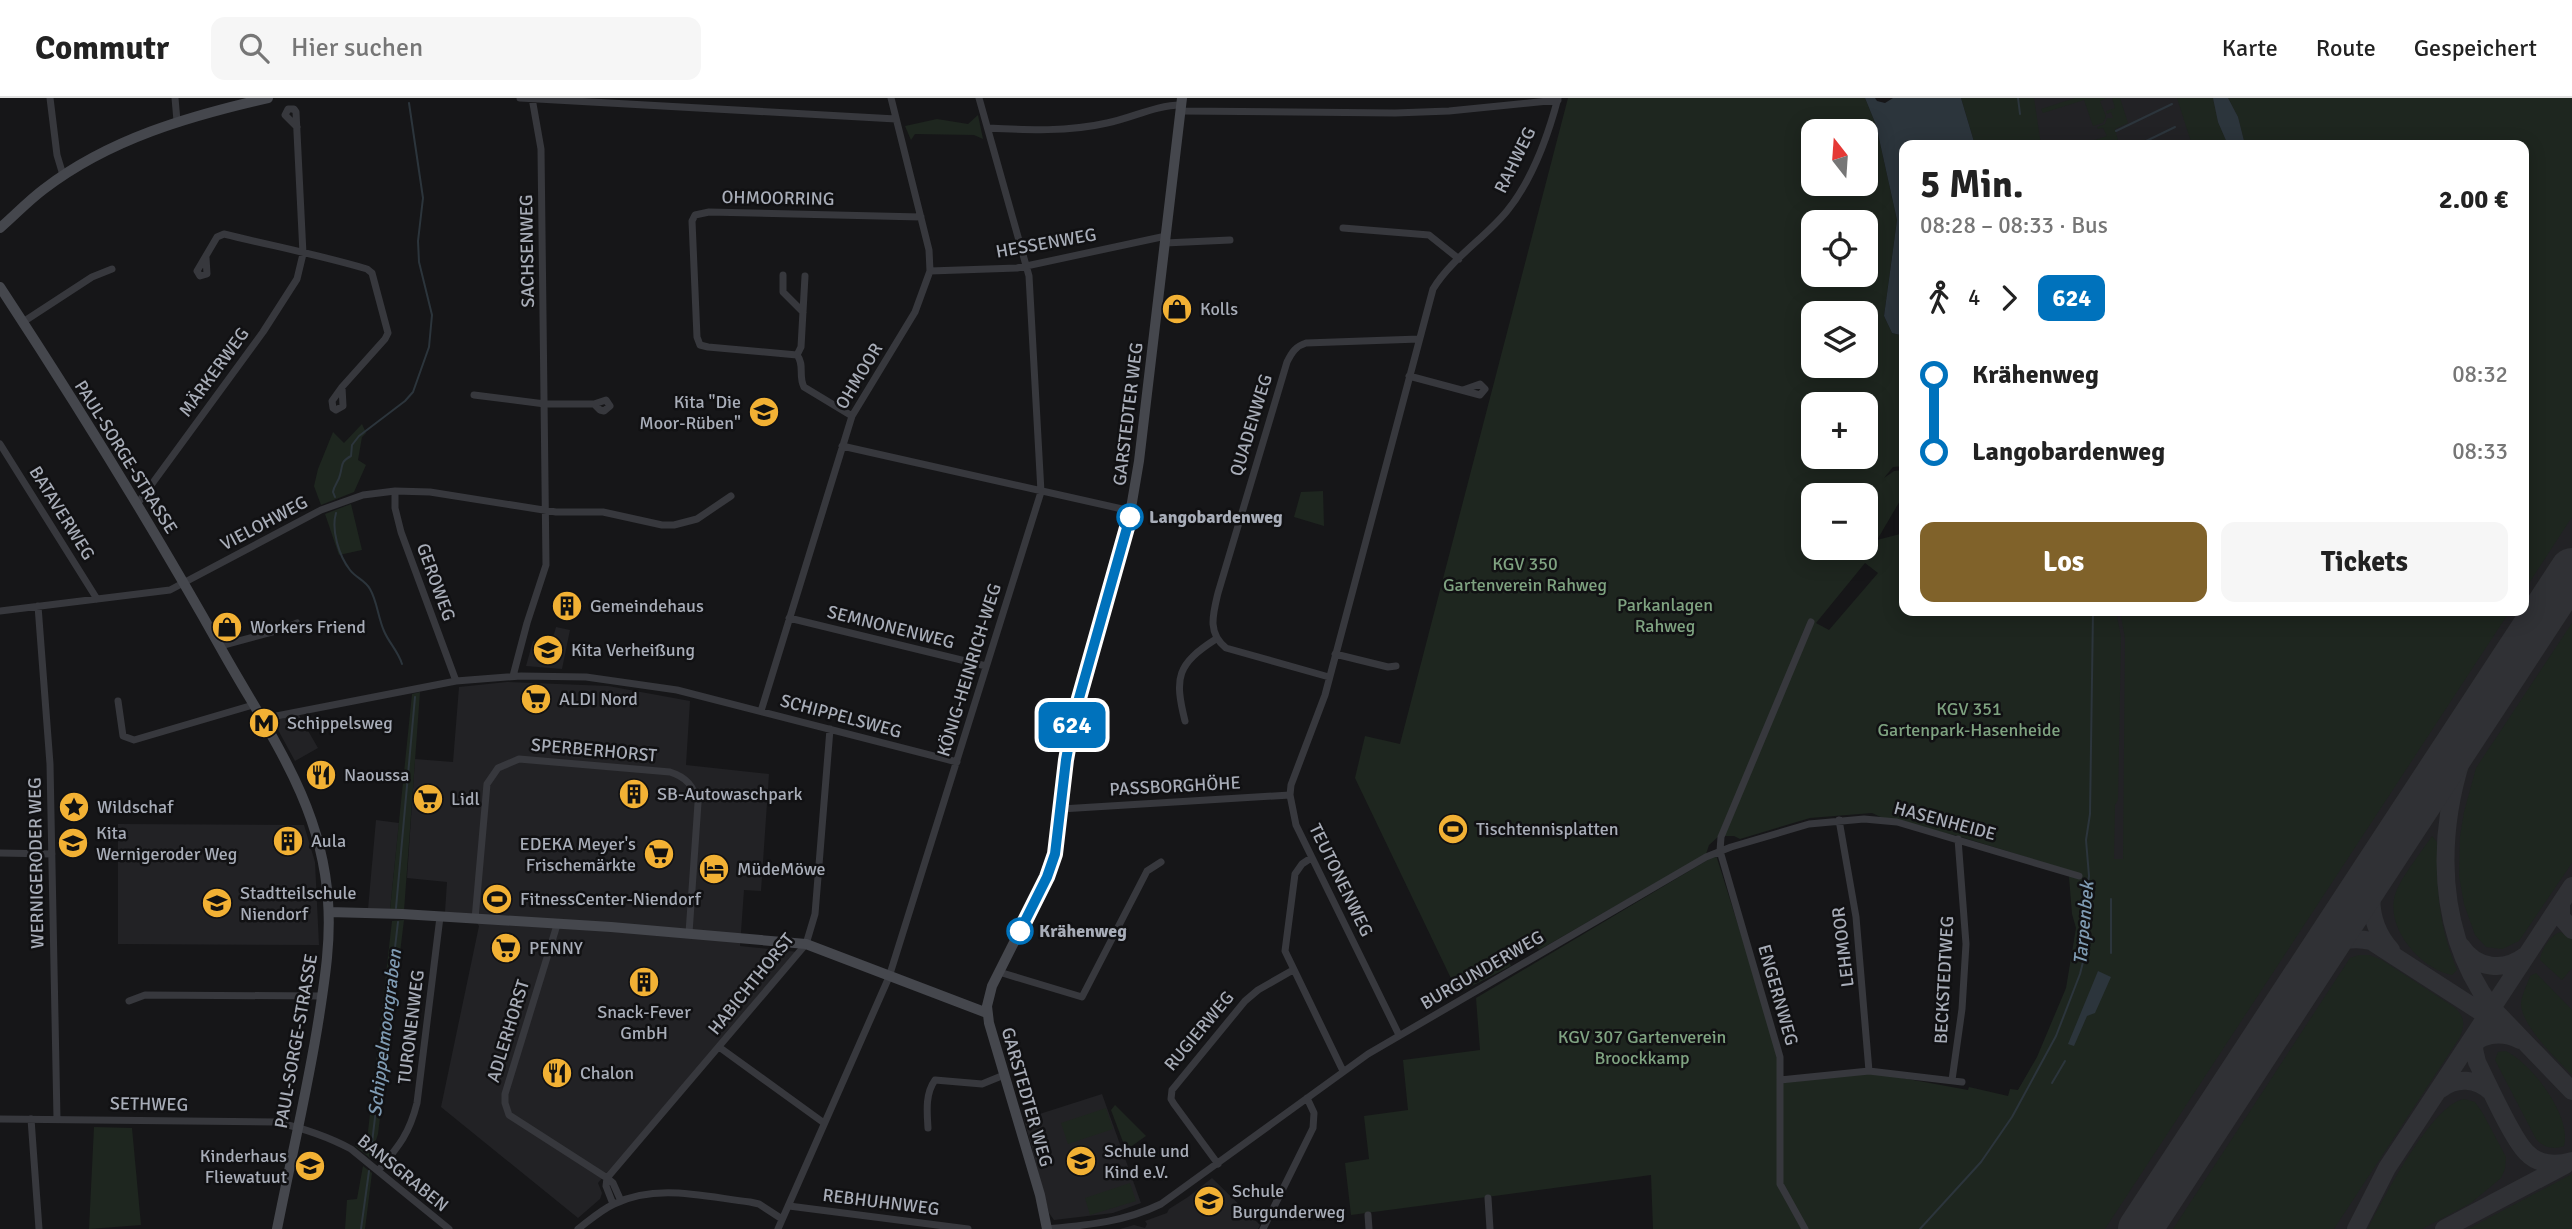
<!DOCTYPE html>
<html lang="de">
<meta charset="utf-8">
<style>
body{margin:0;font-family:Signika,sans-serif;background:#f6f6f6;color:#222;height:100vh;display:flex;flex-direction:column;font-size:26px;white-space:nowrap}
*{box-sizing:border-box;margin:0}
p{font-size:23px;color:#767676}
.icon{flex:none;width:38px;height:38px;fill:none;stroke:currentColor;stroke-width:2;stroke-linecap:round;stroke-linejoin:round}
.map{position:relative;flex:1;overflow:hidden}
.drawer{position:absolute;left:1899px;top:42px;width:630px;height:476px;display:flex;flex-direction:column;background:#fff;border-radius:14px;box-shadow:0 4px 18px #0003}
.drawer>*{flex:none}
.badge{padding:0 14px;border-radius:10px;font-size:24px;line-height:46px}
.needle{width:46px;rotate:343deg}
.controls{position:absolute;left:1801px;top:21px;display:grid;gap:14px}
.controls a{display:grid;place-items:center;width:77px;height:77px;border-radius:14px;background:#fff;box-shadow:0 4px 18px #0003;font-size:35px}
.map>.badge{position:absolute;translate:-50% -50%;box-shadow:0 0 0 4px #fff}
.legs{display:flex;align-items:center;gap:10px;height:77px;padding:0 21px;font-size:23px}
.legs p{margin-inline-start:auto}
.headline{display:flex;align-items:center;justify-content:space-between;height:119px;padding:0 21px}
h1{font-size:38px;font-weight:700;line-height:52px}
.cta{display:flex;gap:14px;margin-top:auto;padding:14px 21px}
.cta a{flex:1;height:80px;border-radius:14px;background:#80622a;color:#fff;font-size:28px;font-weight:700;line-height:80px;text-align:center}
.cta a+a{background:#f6f6f6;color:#222}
ul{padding:0 21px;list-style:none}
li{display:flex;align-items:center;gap:24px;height:77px;font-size:26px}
li i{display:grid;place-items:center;width:10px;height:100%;margin:0 9px;background:currentColor}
li i::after{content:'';width:18px;height:18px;margin:-9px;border:5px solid;border-radius:50%;background:#fff}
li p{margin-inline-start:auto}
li:first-child i{background:linear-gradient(#0000 50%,currentColor 0)}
li:last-child i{background:linear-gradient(currentColor 50%,#0000 0)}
header{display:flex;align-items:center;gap:42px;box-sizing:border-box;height:98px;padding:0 35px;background:#fff;border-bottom:2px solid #e0e0e0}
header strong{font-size:33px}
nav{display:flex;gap:38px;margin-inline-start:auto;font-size:24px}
.search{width:490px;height:63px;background:#f6f6f6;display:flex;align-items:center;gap:18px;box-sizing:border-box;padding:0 24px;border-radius:14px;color:#767676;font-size:26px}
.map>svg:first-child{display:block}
</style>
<header>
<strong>Commutr</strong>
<div class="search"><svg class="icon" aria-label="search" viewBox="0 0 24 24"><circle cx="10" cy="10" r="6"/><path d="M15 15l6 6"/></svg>Hier suchen</div>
<nav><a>Karte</a><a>Route</a><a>Gespeichert</a></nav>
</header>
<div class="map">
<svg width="2572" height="1131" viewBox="0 0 2572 1131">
<rect width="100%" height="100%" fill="#161618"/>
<path fill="#222225" d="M2029,0H2572V1131H1936L2104,847L2102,513H2524V47H2036Z
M556,529L570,532L562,571L526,568L533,543L551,547Z
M507,584L608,588L690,603L686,667L769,676L761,793L744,792L740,848L798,854L598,1085L602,1095L600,1101L578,1120L441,1009L479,828L471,816L445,814L447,784L407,780L415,661L453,664L459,589Z
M299,617L318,650L295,663L277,630L279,621Z
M376,722L399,725L390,812L368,811Z
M118,726L304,727L315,764L319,847L118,846Z
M1102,996L1141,1105L1113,1115L1054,1122L1049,1115L1024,1021Z
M1212,1080L1260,1127L1258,1131H1120L1134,1127L1145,1130L1147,1126L1145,1123L1167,1115L1169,1111L1188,1099Z"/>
<path fill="#1e261f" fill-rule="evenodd" d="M1568,0H1865L1876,27L1897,122L1884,218L1892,235L1904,238V368L1893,369L1884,380L1894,373L1904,372V396L1877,442L1904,435V513H2116L2121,539L2118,702L2115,707L2114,761H2123L2125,540L2120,513H2510L2105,1131H1653L1651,1077L1351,1117L1345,1065L1369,1061L1364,1018L1408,1012L1403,962L1480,952L1476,900L1716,757L1778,954L1777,985L1875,975L1968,992L1969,989L2008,998L2010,991L2018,992L2037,959L2066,890L2076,830L2072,816L2069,779L2074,774L1958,738L1885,721L1872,715L1810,720L1740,741L1734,738H1719L1709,747L1706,756L1539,852L1531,838L1502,851L1511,868L1458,895L1355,680L1365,638L1400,646ZM1813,33H1866V86H1813ZM1813,124H1866V177H1813ZM1813,215H1866V268H1813ZM1813,306H1866V359H1813ZM1813,397H1866V450H1813ZM1865,465L1878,475L1829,532L1816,525Z
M1961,0H2034L2041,47H1975Z
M2075,0H2107L2100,3L2106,18L2103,25L2093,28L2084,2L2043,15L2041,11Z
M2112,0H2120L2128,25L2115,31L2118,42L2107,47H2079L2107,38L2103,30L2098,31L2097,29L2105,26L2107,20H2113L2111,14L2107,16L2106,13L2115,10Z
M2177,0H2213L2218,24L2228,47H2192Z
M2228,0H2572V419L2524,493V47H2245L2238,19Z
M978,17L983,41L974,37L915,36L911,42L905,28L937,21L968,26Z
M362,326L366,335L362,339L358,362L366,367L354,394L321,407L314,388L318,371L333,334L344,345Z
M1323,393L1324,428L1294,419L1301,394Z
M351,406L362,452L339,457L325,416Z
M2572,525V765L2519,843L2502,851L2486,849L2475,837L2464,806L2459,778L2460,738L2464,714L2476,670Z
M420,594L404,813L390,812L412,596Z
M2432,738L2437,744C2437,794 2438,825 2457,872L2452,877C2420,871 2383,828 2396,794C2402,778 2422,753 2432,738Z
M404,822L378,1036L370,1060L355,1048L367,1042L392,823Z
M2561,834L2572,842V870L2562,882L2540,862C2541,852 2551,836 2561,834Z
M2359,857H2369L2382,862L2454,909C2465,918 2465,927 2460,939L2334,1131H2173L2350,860Z
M2536,875L2572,912V977C2558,963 2520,926 2521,905C2522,896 2527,887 2530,878Z
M2506,953C2532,966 2572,1018 2564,1048C2554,1052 2544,1050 2536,1041L2495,962L2498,954Z
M2464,1001L2475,1004L2482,1014L2506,1059L2505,1071L2501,1080L2471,1105L2422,1131H2368C2382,1102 2432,1006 2464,1001Z
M1115,1007L1146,1038L1126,1052L1111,1012Z
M1106,1010L1113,1031L1068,1046L1061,1025Z
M94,1029L132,1030L141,1127L89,1131Z
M363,1068L372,1075L365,1131H345L347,1102L357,1101Z
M2572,1076V1131H2468Z
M1130,1085L1136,1103L1090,1117L1085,1100Z"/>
<path fill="#2c353c" d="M1865,0H1875L1877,3L1885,5L1893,0H1961L1975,47H1904V238L1892,235L1884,218L1897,122L1876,27Z
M2213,0H2228L2238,19L2245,47H2228L2218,24Z
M2098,873L2111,879L2095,915L2087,918L2074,948L2068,946Z"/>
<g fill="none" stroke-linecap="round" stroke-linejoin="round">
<path stroke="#2c353c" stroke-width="2" d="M2018,0L2020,16
M2116,33L2172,6
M2138,47L2175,29
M335,399L333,394C334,387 339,383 340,377C343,367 340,364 351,358L352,347L359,338L405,303L413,294L429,249L432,217L419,164L418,143L423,100L409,5
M336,415C331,432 339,458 350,472C356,480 365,482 370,491C377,503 378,519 384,533C389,545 398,553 402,566
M396,810L415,599
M2111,855V801
M2052,985L2065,963
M372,1045L398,824
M361,1131L369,1073
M1920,1131L1981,1064L2012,1019L2056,938L2080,876L2085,856L2088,825L2085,804L2089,778L2086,742L2090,716L2093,513"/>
<path stroke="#303135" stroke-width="18" d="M2480,613C2437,708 2427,821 2492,910L2572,993
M2378,767C2367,797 2369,827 2391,852
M2561,806V819L2572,832
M2461,848C2476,871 2504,874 2525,858
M2319,858C2334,843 2350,838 2371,843L2495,923
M2477,935L2474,951L2477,964C2488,986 2511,1038 2526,1054C2538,1067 2556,1068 2572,1063
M2469,948C2485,935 2502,933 2520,942
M2441,991C2456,979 2477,980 2491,994
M2356,1131L2387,1070L2572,788
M2444,1131L2565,1067"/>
<path stroke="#303135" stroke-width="44" d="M2140,1131L2572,472"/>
<path stroke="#37383d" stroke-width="7" d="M50,0L57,57L63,77
M175,0L177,23
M520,0L896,21
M1181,13L1395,15L1449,13L1558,2
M988,30C1028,32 1068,34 1107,25C1132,20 1156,7 1181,7
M1343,130L1429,137L1459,161
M1165,145L1230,142
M206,160L207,176L200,178L197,173L217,139L224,136C273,148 320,157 367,171L372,175L388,235L385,241L342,289L343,308L336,312L333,310L332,303L342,289
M930,173L1017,170L1166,138
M783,177V194L803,214
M23,224L92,179L112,171
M797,257L801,249L805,178
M1409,278L1480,297L1485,291L1480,286L1463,292
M474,297L545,306H594L600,312L604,313L610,308L606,302L594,306
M852,318L804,289C798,278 805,267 797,257L708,249L700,247L697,239L692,123L695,117L709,114L921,119
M0,346L97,501
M842,348L1131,413
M395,393V410L401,434L456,583
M138,405L263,234L297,181L303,156L296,14L294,11H288L285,17L297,29
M38,508L50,666L57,1021
M0,513L170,492L321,412L363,397L395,393L430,394L556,414H603L662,427H674L697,421L731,398
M789,520L986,568
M220,548L283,531L297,525
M1335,556L1388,569L1396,568
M513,578L527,525L546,467L541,51L532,0
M1329,579L1226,550C1207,535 1213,516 1218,495L1287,264C1292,254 1296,248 1306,245L1419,241
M118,603L123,638L134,642L253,607
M761,613L852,318L915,214L930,173L929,152L891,0
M261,621L456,583L521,578L586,579L677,592L957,664
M1185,623C1174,579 1177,566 1216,541
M1061,711L1290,697
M1839,722L1856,819L1869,973
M0,755L52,756
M1311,760L1302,766L1295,776L1285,853L1343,973
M475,821L487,686L498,670L519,661L670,674C686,679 694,688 698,705L689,835
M557,827L505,996V1005L509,1017L607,1080L613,1085L621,1103
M999,874L1082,899L1147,773L1161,764
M129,903L145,897L322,898
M1399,937L1296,727L1290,697L1291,687L1325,597L1433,191C1452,160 1485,140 1507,113C1532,82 1548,38 1558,0
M719,949L824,1025
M1780,982L1869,973L1962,984
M1952,982L1962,911L1966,846L1958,741
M0,1021L276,1024C302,1030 327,1038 351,1051L449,1131
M31,1021L39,1131
M928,1030C927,1014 925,996 935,982L982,986L1004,977
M1218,1066L1174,1006L1171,1001L1172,992L1245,903L1258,892L1293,872
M378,1073C398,1049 409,1037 417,1005L440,819
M607,1080L806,846L815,816L830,631
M607,1080L606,1088L613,1106
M1488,1100L1490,1131
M789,1108L968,1131
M1368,1117L1369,1131
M578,1131C590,1122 601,1112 614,1106C657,1085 706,1099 750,1104L759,1106L782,1121
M778,1131L889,879L1041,394L1029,178L979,0
M1047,1131C1088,1127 1124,1124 1161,1106L1368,956L1706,759L1731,749L1809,726L1864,721L1897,724L2079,778
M1263,1131L1313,1030L1314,1015L1307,1000
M1805,1131L1780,1086V959L1720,753L1721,739L1811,524"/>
<path stroke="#45474d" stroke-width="10" d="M0,130C15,117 28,103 44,91C109,41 189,18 268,0
M0,189C78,308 153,429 223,554C269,636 322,706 328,803C331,842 325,880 319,919C308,990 291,1060 277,1131
M329,814L402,816L611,829L806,846L987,915
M1047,1131L1040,1097L989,925L987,908L992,888L1047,779L1055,756L1066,662L1074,619L1130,416L1139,363L1182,0"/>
</g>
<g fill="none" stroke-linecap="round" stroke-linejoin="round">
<g stroke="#fff" stroke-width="16">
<path id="line-1" d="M1020,833L1047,779L1055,756L1066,662L1074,618L1130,419"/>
</g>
<use href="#line-1" stroke="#0072bc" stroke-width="10"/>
</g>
<defs>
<g id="shop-disc" transform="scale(1.575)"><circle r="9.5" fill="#f2b134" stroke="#111113"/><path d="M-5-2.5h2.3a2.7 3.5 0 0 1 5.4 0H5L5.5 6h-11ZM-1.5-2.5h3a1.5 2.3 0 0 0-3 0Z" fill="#111"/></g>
<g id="school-disc" transform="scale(1.575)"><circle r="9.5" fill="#f2b134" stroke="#111113"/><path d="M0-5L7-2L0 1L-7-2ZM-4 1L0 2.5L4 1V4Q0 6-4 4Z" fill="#111"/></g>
<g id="building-disc" transform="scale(1.575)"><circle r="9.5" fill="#f2b134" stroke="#111113"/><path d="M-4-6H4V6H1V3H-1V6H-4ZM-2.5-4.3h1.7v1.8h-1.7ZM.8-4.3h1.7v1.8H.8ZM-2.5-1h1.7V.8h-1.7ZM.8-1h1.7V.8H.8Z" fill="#111"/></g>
<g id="supermarket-disc" transform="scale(1.575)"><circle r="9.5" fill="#f2b134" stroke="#111113"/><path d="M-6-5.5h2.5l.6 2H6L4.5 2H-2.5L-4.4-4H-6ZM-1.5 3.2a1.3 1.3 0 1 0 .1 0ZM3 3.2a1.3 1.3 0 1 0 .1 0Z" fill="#111"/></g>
<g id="metro-disc" transform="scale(1.575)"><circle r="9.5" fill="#f2b134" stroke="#111113"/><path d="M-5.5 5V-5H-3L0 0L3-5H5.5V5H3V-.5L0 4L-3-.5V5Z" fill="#111"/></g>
<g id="restaurant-disc" transform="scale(1.575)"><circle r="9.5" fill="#f2b134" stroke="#111113"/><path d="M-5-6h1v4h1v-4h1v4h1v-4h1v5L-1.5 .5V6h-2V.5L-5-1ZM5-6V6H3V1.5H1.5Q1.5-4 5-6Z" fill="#111"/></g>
<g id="sight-disc" transform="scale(1.575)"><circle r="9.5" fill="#f2b134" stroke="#111113"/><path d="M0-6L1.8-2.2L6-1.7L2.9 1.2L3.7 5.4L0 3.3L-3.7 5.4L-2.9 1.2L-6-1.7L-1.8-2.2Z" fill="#111"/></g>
<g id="stadium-disc" transform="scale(1.575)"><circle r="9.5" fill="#f2b134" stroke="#111113"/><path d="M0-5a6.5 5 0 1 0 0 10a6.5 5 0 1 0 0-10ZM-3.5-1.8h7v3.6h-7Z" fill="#111"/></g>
<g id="hotel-disc" transform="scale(1.575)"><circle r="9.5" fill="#f2b134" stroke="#111113"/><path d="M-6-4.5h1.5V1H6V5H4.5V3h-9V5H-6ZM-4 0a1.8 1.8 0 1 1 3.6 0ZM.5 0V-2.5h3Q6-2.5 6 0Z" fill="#111"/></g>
</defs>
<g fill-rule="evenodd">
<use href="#shop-disc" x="1177" y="211"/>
<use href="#school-disc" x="764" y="314"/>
<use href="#building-disc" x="567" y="508"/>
<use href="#shop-disc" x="227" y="529"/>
<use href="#school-disc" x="548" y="552"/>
<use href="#supermarket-disc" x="536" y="601"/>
<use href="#metro-disc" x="264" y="625"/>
<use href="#restaurant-disc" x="321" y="677"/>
<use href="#building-disc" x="634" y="696"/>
<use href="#supermarket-disc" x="428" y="701"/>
<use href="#sight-disc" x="74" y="709"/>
<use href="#stadium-disc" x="1453" y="731"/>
<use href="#building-disc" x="288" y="743"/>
<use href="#school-disc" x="73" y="745"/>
<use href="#supermarket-disc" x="659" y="756"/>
<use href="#hotel-disc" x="714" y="771"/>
<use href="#stadium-disc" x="497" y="801"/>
<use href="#school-disc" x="217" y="805"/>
<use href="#supermarket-disc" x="506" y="850"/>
<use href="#building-disc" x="644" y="884"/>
<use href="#restaurant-disc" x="557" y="975"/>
<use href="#school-disc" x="1081" y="1063"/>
<use href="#school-disc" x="310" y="1068"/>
<use href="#school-disc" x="1209" y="1103"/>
</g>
<g fill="#fff" stroke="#0072bc" stroke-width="3.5">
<circle cx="1130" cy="419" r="12"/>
<circle cx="1020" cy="833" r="12"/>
</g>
<g text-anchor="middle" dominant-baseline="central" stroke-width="5" stroke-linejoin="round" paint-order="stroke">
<g font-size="18" fill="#a8adb8" stroke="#111113">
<text transform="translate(1515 62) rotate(-64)">RAHWEG</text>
<text transform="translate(778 100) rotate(1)">OHMOORRING</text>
<text transform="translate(1046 145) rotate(-10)">HESSENWEG</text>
<text transform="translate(527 153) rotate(-91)">SACHSENWEG</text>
<text transform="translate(214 274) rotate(-54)">MÄRKERWEG</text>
<text transform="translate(859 278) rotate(-59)">OHMOOR</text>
<text transform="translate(1128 316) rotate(-83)">GARSTEDTER WEG</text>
<text transform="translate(1251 327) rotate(-73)">QUADENWEG</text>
<text transform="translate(126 359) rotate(58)">PAUL-SORGE-STRASSE</text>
<text transform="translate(62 415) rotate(58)">BATAVERWEG</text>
<text transform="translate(264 425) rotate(-28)">VIELOHWEG</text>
<text transform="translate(436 484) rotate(70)">GEROWEG</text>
<text transform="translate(891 529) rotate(14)">SEMNONENWEG</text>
<text transform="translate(969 572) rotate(-73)">KÖNIG-HEINRICH-WEG</text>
<text transform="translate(841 618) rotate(15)">SCHIPPELSWEG</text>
<text transform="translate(594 652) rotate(5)">SPERBERHORST</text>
<text transform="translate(1175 688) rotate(-3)">PASSBORGHÖHE</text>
<text transform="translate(1945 723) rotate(15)">HASENHEIDE</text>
<text transform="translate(36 765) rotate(-91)">WERNIGERODER WEG</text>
<text transform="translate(1341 782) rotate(64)">TEUTONENWEG</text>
<text transform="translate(1843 849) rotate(-97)">LEHMOOR</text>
<text transform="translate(1482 872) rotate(-30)">BURGUNDERWEG</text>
<text transform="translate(1944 882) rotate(-87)">BECKSTEDTWEG</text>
<text transform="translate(751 886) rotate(-51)">HABICHTHORST</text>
<text transform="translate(1778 897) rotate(74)">ENGERNWEG</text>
<text transform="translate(411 929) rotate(-83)">TURONENWEG</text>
<text transform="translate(508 933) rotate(-73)">ADLERHORST</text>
<text transform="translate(1199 933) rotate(-50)">RUGIERWEG</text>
<text transform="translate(296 943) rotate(-80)">PAUL-SORGE-STRASSE</text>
<text transform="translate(1027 999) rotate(74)">GARSTEDTER WEG</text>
<text transform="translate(149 1006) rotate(1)">SETHWEG</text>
<text transform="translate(403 1075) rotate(39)">BANSGRABEN</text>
<text transform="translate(881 1104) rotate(7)">REBHUHNWEG</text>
</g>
<g font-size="18" fill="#a8adb8" stroke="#111113" text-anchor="start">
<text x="1200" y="211">Kolls</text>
<text x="741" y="304" text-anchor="end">Kita "Die<tspan x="741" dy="21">Moor-Rüben"</tspan></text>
<text x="590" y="508">Gemeindehaus</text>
<text x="250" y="529">Workers Friend</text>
<text x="571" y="552">Kita Verheißung</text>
<text x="559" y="601">ALDI Nord</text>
<text x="287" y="625">Schippelsweg</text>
<text x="344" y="677">Naoussa</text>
<text x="657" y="696">SB-Autowaschpark</text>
<text x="451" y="701">Lidl</text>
<text x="97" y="709">Wildschaf</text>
<text x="1476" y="731">Tischtennisplatten</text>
<text x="96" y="735">Kita<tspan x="96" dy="21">Wernigeroder Weg</tspan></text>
<text x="311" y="743">Aula</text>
<text x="636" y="746" text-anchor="end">EDEKA Meyer's<tspan x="636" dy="21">Frischemärkte</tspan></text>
<text x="737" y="771">MüdeMöwe</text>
<text x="240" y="795">Stadtteilschule<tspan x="240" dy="21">Niendorf</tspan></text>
<text x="520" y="801">FitnessCenter-Niendorf</text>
<text x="529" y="850">PENNY</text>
<text x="644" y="914" text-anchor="middle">Snack-Fever<tspan x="644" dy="21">GmbH</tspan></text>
<text x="580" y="975">Chalon</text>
<text x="1104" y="1053">Schule und<tspan x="1104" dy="21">Kind e.V.</tspan></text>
<text x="287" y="1058" text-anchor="end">Kinderhaus<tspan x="287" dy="21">Fliewatuut</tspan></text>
<text x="1232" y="1093">Schule<tspan x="1232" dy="21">Burgunderweg</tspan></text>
</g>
<g font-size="18" font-weight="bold" fill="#a8adb8" stroke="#111113" text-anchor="start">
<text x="1149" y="419">Langobardenweg</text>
<text x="1039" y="833">Krähenweg</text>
</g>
<g font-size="18" fill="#7fa381" stroke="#111113">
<text x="1525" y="466">KGV 350<tspan x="1525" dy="21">Gartenverein Rahweg</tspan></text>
<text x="1665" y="507">Parkanlagen<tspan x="1665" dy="21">Rahweg</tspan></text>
<text x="1969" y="611">KGV 351<tspan x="1969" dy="21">Gartenpark-Hasenheide</tspan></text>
<text x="1642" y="939">KGV 307 Gartenverein<tspan x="1642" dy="21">Broockkamp</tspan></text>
</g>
<g font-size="19" font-style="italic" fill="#7f9bb3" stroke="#111113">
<text transform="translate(2084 825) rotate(-85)">Tarpenbek</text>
<text transform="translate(385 935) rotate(-83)">Schippelmoorgraben</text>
</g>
</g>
</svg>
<div class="controls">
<a><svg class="needle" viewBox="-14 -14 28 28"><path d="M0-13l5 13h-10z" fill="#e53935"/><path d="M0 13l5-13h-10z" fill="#767676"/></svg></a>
<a><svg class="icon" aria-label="locate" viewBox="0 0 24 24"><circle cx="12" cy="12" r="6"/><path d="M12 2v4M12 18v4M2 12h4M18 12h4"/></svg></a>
<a><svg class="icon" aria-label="layers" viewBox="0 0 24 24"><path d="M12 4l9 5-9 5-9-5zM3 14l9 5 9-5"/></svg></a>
<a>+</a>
<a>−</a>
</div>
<b class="badge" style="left:1072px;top:627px;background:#0072bc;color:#fff">624</b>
<section class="drawer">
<div class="headline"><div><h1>5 Min.</h1><p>08:28 – 08:33 · Bus</p></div><b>2.00 €</b></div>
<div class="legs"><svg class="icon" aria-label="walk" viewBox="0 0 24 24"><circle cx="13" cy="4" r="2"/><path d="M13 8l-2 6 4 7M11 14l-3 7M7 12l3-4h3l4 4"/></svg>4<svg class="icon" aria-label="forward" viewBox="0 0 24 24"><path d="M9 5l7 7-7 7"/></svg><b class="badge" style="background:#0072bc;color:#fff">624</b></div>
<ul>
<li><i style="color:#0072bc"></i><b>Krähenweg</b><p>08:32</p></li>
<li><i style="color:#0072bc"></i><b>Langobardenweg</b><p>08:33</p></li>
</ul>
<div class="cta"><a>Los</a><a>Tickets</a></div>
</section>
</div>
